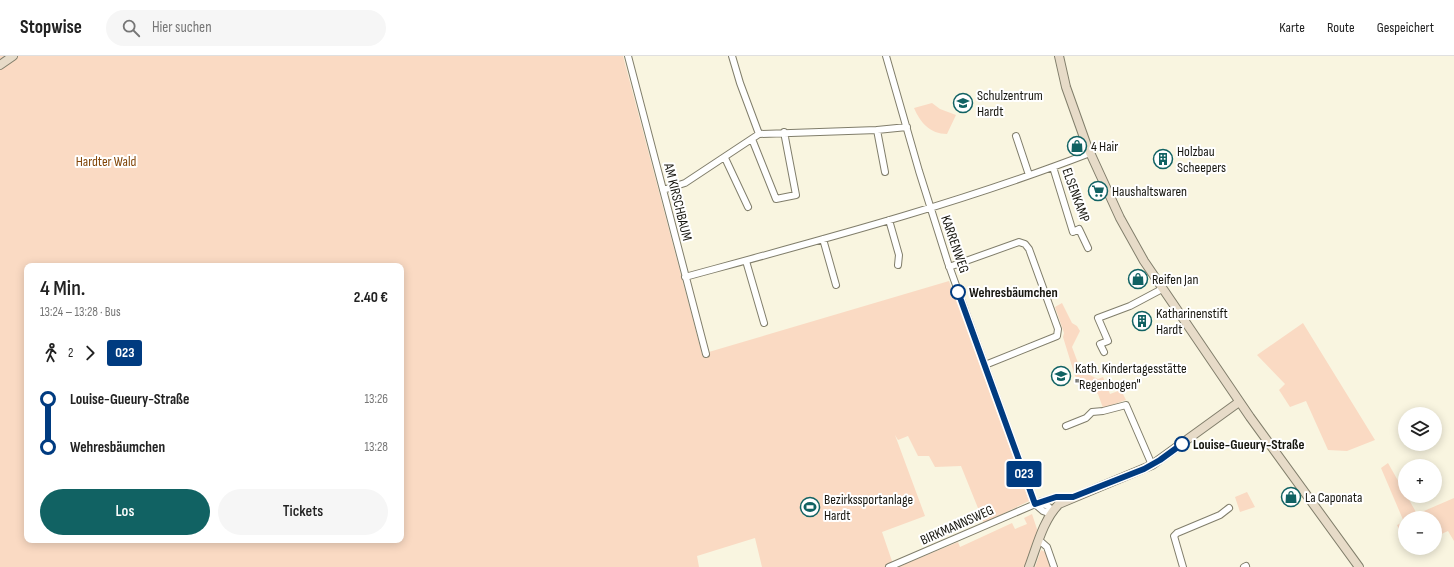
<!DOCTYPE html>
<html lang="de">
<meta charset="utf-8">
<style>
body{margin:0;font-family:"Sofia Sans Condensed",sans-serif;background:#f6f6f6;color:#222;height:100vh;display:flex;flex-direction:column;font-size:15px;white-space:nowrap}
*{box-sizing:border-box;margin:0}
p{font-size:13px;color:#767676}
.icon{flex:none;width:22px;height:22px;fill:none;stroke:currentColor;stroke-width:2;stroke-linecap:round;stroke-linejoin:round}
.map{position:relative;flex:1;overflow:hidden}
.sheet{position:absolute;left:24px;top:207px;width:380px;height:280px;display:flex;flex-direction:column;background:#fff;border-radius:8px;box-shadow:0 2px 10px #0003}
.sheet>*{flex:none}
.badge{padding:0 8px;border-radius:3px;font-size:14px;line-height:26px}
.controls{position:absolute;left:1398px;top:351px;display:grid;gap:8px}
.controls a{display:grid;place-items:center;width:44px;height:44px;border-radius:50%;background:#fff;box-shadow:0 2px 10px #0003;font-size:20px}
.map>.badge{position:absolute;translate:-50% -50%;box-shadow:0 0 0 2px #fff}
.legs{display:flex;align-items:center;gap:6px;height:44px;padding:0 16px;font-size:13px}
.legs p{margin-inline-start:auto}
.summary{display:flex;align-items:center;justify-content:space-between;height:68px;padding:0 16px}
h1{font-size:22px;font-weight:600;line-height:30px}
.cta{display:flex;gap:8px;margin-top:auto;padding:8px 16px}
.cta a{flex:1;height:46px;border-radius:24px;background:#116263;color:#fff;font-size:16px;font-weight:600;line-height:46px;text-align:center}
.cta a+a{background:#f6f6f6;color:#222}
ul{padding:0 16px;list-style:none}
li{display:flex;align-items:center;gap:14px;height:48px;font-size:15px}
li i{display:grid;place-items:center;width:6px;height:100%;margin:0 5px;background:currentColor}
li i::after{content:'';width:10px;height:10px;margin:-5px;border:3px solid;border-radius:50%;background:#fff}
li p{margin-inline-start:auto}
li:first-child i{background:linear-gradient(#0000 50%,currentColor 0)}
li:last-child i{background:linear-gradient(currentColor 50%,#0000 0)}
header{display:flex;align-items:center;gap:24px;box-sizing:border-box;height:56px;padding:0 20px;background:#fff;border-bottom:1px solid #e0e0e0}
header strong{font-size:19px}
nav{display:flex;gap:22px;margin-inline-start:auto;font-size:14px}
.search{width:280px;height:36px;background:#f6f6f6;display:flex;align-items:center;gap:10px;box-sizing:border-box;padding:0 14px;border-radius:22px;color:#767676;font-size:15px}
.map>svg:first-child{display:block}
</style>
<header>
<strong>Stopwise</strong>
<div class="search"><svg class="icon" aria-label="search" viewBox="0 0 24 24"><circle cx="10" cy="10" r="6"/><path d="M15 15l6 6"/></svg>Hier suchen</div>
<nav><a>Karte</a><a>Route</a><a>Gespeichert</a></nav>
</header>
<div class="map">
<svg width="1454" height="511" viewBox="0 0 1454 511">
<rect width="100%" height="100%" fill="#f9f5e0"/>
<path fill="#fadac3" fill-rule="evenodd" d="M0,0H623L702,298L949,225L1029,445L984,467L961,410L935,411L929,400H918L908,380L898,384L895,379L925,460L882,476L894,511H762L755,482L697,500L699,511H0ZM27,210H401V484H27Z
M932,47L940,53L956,59L947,78C930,78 920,66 914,52Z
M1062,247L1072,267L1077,270L1080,275L1072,291L1081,315L1098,323L1103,321L1110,338L1121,334L1126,344L1103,352L1098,338L1075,320L1063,281L1064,277L1055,251Z
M1303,267L1375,384L1347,395L1328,394L1306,345L1290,351L1279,334L1285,328L1257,299Z
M1388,407L1405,437V440H1407L1417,458L1454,442V485L1448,475L1435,481V462H1405V486L1397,469L1404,466L1381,412Z
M1247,436L1255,451L1240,456L1235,441Z
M1032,458L1038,476L1025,511H898L958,486L960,491L1012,467L1015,473L1027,468L1024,462Z
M1041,494L1047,497L1051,511H1035Z"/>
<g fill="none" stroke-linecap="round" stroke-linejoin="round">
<g stroke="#817e6b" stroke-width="8">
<path id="street" d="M628,0L706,298
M732,0L740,27L759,78
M886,0L919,115L948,207L1035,448L1043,455L1051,458
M877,74L885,116
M1016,80L1029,119
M752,83L776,143L796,139L784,76
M725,102L748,151
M1053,111L1073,176L1079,173L1088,192
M663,134L685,127L759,78L877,74L907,71
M889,164L899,199L898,209
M823,183L836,229
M746,205L764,267
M949,211L1019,186L1025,188L1029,193L1058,273L1057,280L985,309
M685,221C821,184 958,148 1090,97
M1104,296L1100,288L1108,285L1098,262L1130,250L1162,233
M1066,370L1086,362L1092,356L1103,355L1126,349L1152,409
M1040,446L1049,451L1051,458
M1039,484L1047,491L1054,511
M889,511L1040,446L1056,441H1073
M1183,511L1174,480L1177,477L1220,459L1229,452
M1244,511L1246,510"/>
</g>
<g stroke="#817e6b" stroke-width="10">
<path id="secondary" d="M1059,0L1066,31L1087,90L1120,162L1144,205L1250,361L1359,511
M0,9L13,0
M1029,511C1037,490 1043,464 1059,448L1152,409L1239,346"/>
</g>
<use href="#street" stroke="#fff" stroke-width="6"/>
<use href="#secondary" stroke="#e7dbc8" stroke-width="8"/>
</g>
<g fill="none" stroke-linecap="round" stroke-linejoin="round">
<g stroke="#fff" stroke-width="9">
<path id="line-1" d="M958,236L1035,448L1056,441H1073L1144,413L1160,404L1182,388"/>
</g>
<use href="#line-1" stroke="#003b80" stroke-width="6"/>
</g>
<defs>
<g id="school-ring" transform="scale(1)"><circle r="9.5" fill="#fff" stroke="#116263" stroke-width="1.5"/><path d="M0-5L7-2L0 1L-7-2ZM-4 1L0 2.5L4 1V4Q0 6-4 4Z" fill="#116263"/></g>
<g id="shop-ring" transform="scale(1)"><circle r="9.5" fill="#fff" stroke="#116263" stroke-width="1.5"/><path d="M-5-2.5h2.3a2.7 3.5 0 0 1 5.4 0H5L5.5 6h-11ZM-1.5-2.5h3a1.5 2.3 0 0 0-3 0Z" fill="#116263"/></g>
<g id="building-ring" transform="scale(1)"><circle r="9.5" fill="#fff" stroke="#116263" stroke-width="1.5"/><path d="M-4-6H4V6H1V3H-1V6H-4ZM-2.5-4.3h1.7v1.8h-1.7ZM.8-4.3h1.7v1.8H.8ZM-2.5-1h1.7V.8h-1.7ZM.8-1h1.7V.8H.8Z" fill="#116263"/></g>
<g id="supermarket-ring" transform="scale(1)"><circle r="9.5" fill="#fff" stroke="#116263" stroke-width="1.5"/><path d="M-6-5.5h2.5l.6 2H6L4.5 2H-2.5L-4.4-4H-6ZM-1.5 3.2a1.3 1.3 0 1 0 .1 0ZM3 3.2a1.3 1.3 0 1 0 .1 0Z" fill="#116263"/></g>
<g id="stadium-ring" transform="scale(1)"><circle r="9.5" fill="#fff" stroke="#116263" stroke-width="1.5"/><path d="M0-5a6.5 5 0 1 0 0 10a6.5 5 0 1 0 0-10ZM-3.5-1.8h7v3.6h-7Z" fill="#116263"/></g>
</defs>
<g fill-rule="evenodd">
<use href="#school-ring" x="963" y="47"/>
<use href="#shop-ring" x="1077" y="90"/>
<use href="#building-ring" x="1163" y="103"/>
<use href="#supermarket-ring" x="1098" y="135"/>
<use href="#shop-ring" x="1138" y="223"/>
<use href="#building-ring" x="1142" y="265"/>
<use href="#school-ring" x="1061" y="320"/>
<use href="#shop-ring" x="1291" y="441"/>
<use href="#stadium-ring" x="810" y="451"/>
</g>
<g fill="#fff" stroke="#003b80" stroke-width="2">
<circle cx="958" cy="236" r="7"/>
<circle cx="1182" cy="388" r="7"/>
</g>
<g text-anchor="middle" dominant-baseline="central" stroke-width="4" stroke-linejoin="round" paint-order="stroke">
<g font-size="14" fill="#17160f" stroke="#fff" text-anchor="start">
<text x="977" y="39">Schulzentrum<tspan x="977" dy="16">Hardt</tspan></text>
<text x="1091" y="90">4 Hair</text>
<text x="1177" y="95">Holzbau<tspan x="1177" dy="16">Scheepers</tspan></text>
<text x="1112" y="135">Haushaltswaren</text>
<text x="1152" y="223">Reifen Jan</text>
<text x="1156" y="257">Katharinenstift<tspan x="1156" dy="16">Hardt</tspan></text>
<text x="1075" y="312">Kath. Kindertagesstätte<tspan x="1075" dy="16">"Regenbogen"</tspan></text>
<text x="1305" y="441">La Caponata</text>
<text x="824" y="443">Bezirkssportanlage<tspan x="824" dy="16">Hardt</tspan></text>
</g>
<g font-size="14" fill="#824608" stroke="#fff">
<text x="106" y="105">Hardter Wald</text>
</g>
<g font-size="14" fill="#17160f" stroke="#fff">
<text transform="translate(1076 139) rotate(70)">ELSENKAMP</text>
<text transform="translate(678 146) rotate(76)">AM KIRSCHBAUM</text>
<text transform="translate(955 188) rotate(71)">KARRENWEG</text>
<text transform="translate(957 469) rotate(-24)">BIRKMANNSWEG</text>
</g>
<g font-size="14" font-weight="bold" fill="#17160f" stroke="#fff" text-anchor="start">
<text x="969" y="236">Wehresbäumchen</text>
<text x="1193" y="388">Louise-Gueury-Straße</text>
</g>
</g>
</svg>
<div class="controls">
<a><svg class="icon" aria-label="layers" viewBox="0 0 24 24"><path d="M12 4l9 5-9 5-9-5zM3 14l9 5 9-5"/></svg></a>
<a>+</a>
<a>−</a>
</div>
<b class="badge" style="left:1024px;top:418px;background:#003b80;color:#fff">023</b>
<section class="sheet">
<div class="summary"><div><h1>4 Min.</h1><p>13:24 – 13:28 · Bus</p></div><b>2.40 €</b></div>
<div class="legs"><svg class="icon" aria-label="walk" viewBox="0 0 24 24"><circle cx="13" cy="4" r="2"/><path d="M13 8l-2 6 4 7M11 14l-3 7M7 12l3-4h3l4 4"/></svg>2<svg class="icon" aria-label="forward" viewBox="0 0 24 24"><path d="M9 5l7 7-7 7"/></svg><b class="badge" style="background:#003b80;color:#fff">023</b></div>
<ul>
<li><i style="color:#003b80"></i><b>Louise-Gueury-Straße</b><p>13:26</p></li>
<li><i style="color:#003b80"></i><b>Wehresbäumchen</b><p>13:28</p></li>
</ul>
<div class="cta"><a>Los</a><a>Tickets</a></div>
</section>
</div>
